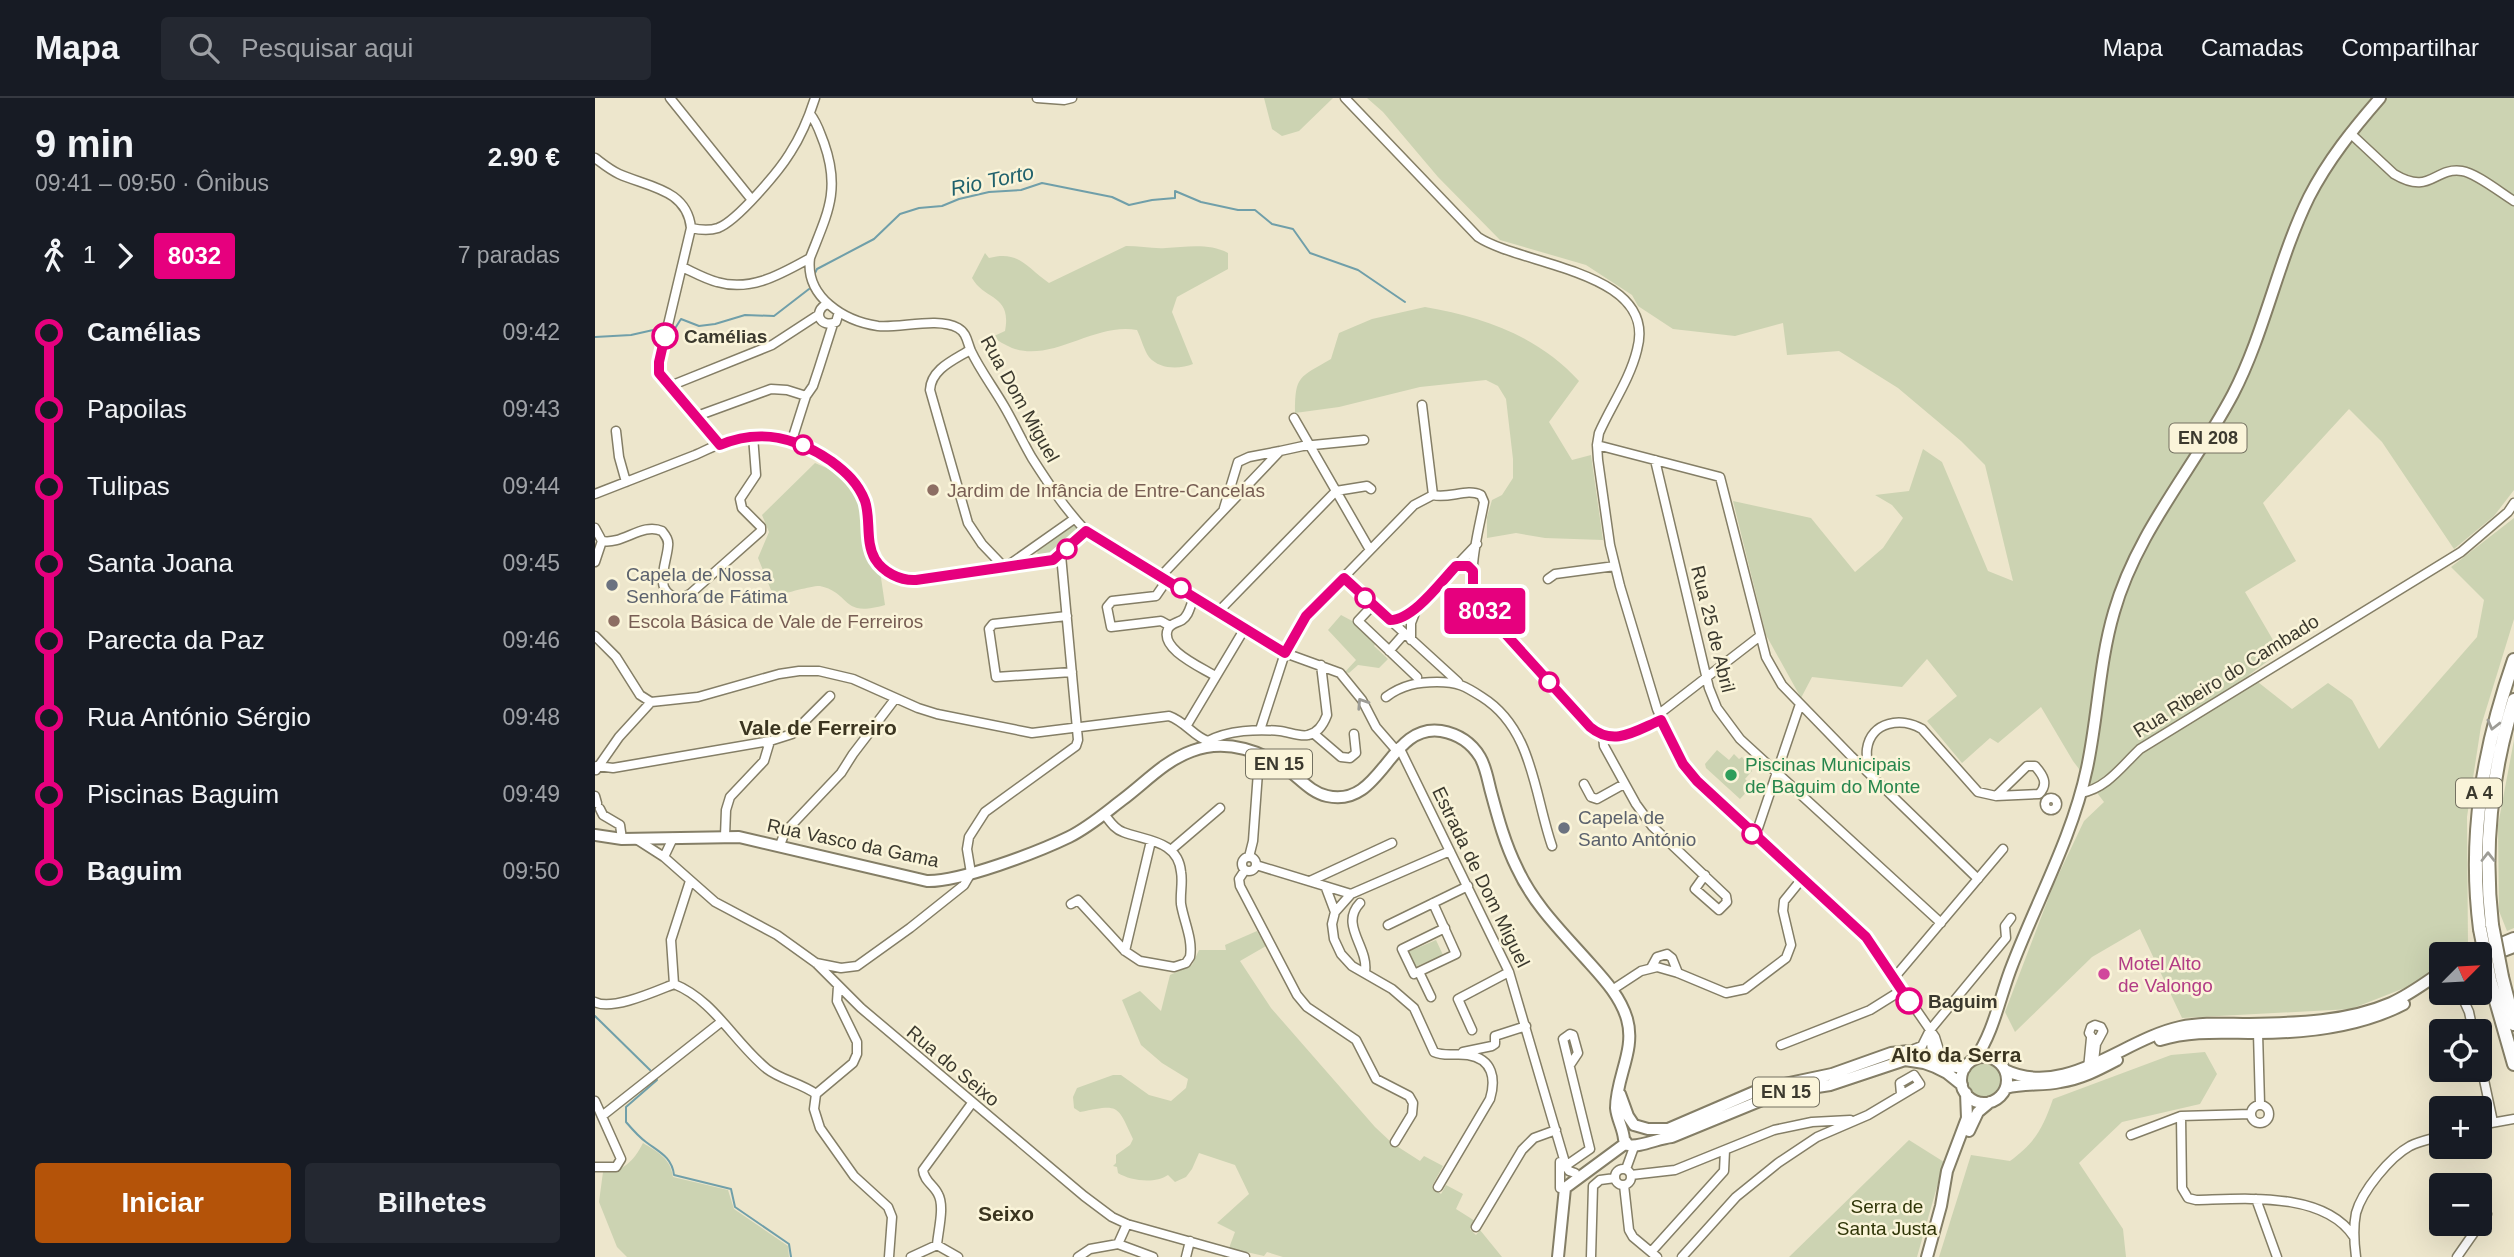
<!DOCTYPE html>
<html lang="pt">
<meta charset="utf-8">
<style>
body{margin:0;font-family:Helvetica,sans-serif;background:#242831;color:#f1f3f6;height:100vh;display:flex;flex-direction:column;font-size:26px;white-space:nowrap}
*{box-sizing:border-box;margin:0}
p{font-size:23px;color:#9ea1a6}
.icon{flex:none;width:38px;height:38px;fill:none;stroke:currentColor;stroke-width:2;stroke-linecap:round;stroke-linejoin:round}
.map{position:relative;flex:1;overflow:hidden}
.details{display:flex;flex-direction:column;background:#171b24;width:595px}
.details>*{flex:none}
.badge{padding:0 14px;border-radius:5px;font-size:24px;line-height:46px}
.needle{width:46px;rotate:66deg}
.fabs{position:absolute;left:1834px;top:844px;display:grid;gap:14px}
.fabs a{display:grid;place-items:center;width:63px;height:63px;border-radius:7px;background:#171b24;box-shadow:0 7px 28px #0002;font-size:35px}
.map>.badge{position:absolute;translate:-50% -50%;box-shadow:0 0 0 4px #fff}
.legs{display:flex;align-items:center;gap:10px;height:77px;padding:0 35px;font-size:23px}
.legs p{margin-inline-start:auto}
.summary{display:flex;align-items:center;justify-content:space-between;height:119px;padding:0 35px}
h1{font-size:38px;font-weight:800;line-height:52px}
.primary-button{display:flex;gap:14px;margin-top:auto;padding:14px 35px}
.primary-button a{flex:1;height:80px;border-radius:7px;background:#b45309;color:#fff;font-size:28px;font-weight:800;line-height:80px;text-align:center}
.primary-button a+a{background:#242831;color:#f1f3f6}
ul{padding:0 35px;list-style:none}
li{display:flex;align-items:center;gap:24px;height:77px;font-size:26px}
li i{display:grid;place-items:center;width:10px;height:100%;margin:0 9px;background:currentColor}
li i::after{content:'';width:18px;height:18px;margin:-9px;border:5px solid;border-radius:50%;background:#171b24}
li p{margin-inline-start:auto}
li:first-child i{background:linear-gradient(#0000 50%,currentColor 0)}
li:last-child i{background:linear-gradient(currentColor 50%,#0000 0)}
header{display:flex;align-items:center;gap:42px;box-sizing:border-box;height:98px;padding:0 35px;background:#171b24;border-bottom:2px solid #363941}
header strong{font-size:33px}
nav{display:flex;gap:38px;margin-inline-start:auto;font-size:24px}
.search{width:490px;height:63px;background:#242831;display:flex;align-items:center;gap:18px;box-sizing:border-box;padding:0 24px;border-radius:7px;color:#9ea1a6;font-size:26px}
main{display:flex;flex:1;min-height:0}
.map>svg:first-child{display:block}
</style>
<header>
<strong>Mapa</strong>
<div class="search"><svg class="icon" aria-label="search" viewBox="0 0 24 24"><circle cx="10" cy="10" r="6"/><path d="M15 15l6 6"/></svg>Pesquisar aqui</div>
<nav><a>Mapa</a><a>Camadas</a><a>Compartilhar</a></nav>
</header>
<main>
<section class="details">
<div class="summary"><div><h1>9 min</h1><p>09:41 – 09:50 · Ônibus</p></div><b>2.90 €</b></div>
<div class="legs"><svg class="icon" aria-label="walk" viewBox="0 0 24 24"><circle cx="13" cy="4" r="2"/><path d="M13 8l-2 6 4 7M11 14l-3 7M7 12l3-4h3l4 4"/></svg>1<svg class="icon" aria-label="forward" viewBox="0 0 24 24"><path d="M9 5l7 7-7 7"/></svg><b class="badge" style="background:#e6007e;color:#fff">8032</b><p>7 paradas</p></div>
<ul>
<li><i style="color:#e6007e"></i><b>Camélias</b><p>09:42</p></li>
<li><i style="color:#e6007e"></i><span>Papoilas</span><p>09:43</p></li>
<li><i style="color:#e6007e"></i><span>Tulipas</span><p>09:44</p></li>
<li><i style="color:#e6007e"></i><span>Santa Joana</span><p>09:45</p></li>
<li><i style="color:#e6007e"></i><span>Parecta da Paz</span><p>09:46</p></li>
<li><i style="color:#e6007e"></i><span>Rua António Sérgio</span><p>09:48</p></li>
<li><i style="color:#e6007e"></i><span>Piscinas Baguim</span><p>09:49</p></li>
<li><i style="color:#e6007e"></i><b>Baguim</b><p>09:50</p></li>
</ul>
<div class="primary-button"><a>Iniciar</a><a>Bilhetes</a></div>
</section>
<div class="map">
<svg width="1919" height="1159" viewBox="0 0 1919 1159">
<rect width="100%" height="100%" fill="#ede6cc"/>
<path fill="#ccd3b2" d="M669,0H738L704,33L687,38L677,31Z
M772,0H1919V392L1899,418L1859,451L1787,344L1754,311L1668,405L1701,463L1650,494L1685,554L1654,577L1697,611L1733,585L1757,602L1784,651L1882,539L1889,502L1856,469L1919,420V521L1886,628L1872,719L1873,850L1864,856H1846V867L1812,889L1756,911L1587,920L1545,831L1497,859L1420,934L1410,914L1458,788L1489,723L1509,704L1478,663L1446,609L1403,645L1395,640L1367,665L1332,623L1362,598L1332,561L1307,589L1217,579L1206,600L1171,537L1138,403L1216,420L1260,474L1288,450L1308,420L1297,407L1280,397L1314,393L1328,351L1347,364L1393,473L1418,483L1390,367L1366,343L1303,290L1244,253L1192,257L1188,225L1140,238L1078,231L1043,208L1037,197L991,167L905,142L843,79L788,14Z
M531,148C545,148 558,151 571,150C591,149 614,145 633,155V171L582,199L577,214L598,266C585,271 565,272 554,259C549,252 546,240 542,232C500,224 457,265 417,250C410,247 404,243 397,239L410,233C417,196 390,203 377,180L390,155L394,160C424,152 431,169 454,185Z
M830,209C888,219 943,238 984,283L954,324L977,362L996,357L1008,442L950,440L921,435L892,440V419L897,402L907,397L918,380V361L911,301L903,288L891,282L825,289L744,309L700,315C700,277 704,280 736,261L744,235L777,221Z
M220,365L243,375L256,384L263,399L274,457L285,473L290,507C245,520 257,495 225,488C219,487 192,495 182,497L176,492L163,460L174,434L167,417Z
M477,427L483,430C481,445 458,461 443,459L442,452Z
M746,517L761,525L782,544L779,548L793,561L784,570L763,567L754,575L750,574L761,562L733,532Z
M1919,642V830L1912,833L1904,813L1903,727Z
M1122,652L1134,662L1139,656L1144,661L1147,659L1157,673L1150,681L1157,688L1145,701L1111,670L1110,666Z
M662,833L671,848L645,863L676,910L780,1029L797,1045L825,1063L829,1058L848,1068L837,1088L846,1096L851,1087L868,1096L861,1111L880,1123L875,1131L881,1137L885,1132L907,1159H688L672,1154L669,1158L634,1150L640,1134L622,1125L654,1096L640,1067L604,1055L597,1071L591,1079L580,1084L573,1077C560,1086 536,1083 523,1075L522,1069L518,1068L521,1065V1057L535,1047L538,1041C522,1006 524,1006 485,1014L479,1010L478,999L482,990L518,977H526L554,997L576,1003L591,990L593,981L567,965L546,947L527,902L545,893L566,913L575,877L597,867L604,852H631L630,847Z
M841,842L848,857L820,869L813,854Z
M1610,954L1622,976L1605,1006L1527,1024L1484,1065L1528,1131L1531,1159H1344L1376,1057L1415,1063C1440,1045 1448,1030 1458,1001L1576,957Z
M1371 982a19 19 0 1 1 38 0a19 19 0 1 1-38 0Z
M1314,1042L1349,1064L1322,1159H1194Z
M48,1045C63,1054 76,1061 78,1079L133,1092L139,1111L193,1148L194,1159H32L22,1149L4,1104L8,1074C29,1073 38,1064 48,1045Z"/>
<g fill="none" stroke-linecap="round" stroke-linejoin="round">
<path stroke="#709fa9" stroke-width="2" d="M220,175L222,171L279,141L305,116L324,110L347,108L364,101L394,94L426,92L447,85L517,99L534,107L557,102L580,100V93L606,104L643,112H660L677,126L698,131L715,155L763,172L810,204
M76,230L79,232L86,221L104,228L120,226L150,217L179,218L214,191
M0,239L36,237L67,230
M0,918L55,972
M62,982L31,1009V1024C37,1031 44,1039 51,1044C64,1054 77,1059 79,1077L136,1091L140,1109L194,1146L196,1159"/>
<g stroke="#847e66" stroke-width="11">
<path id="minor" d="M75,0L157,102
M442,0L469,2L477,0
M750,0L883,139C927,168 1064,173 1042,252C1035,281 1016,308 1004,335L1002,347L1003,362L1015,447L1025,488L1062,611L1081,655L1102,683L1122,704L1271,839L1340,939L1348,965
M215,16C222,24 225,35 229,45C246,93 232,116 215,160C210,199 249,223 283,228C306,230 343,219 363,230C372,235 372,244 376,253C385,272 398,289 409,308C419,325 427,343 437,360C453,385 470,411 491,433L690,555L745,575L767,602L781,629L801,652
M1755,35L1799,76C1836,98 1838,69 1867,73C1881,75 1906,95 1919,103
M0,60C8,66 15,72 24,76C53,89 92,91 96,130L63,269L64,275L125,347
M96,130C105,132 114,133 123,130C142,123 184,73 195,55C206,38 214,19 220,0
M87,169C98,174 110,181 122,184C156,194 186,176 215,160
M232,206C217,213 225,231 241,224L244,214
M375,252C359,262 336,271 335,292L373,425L387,446L410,470
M75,288L177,247L223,217
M827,307L838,397
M102,318L176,291L192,292L211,298
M699,320L775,452
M21,333L24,359L31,384
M197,342L211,298L218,288L224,270L238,226
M1002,347L1125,379L1171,559L1187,587L1256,658L1383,781
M1060,362L1114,590L1122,610L1145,641L1346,825
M0,396C33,383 67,370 100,357C114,351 130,342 145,339C188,330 255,360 270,403C278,428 269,454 291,473C299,479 310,483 321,482L458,462L491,433
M629,410L643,364L654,359L685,353
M0,430L7,443L0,464
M7,443C28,447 47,424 67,433C71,438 74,442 73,448C72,464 58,492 80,499C86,501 90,499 95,496L166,433V429L147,410L145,401L161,377L158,338
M415,466L479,421
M861,468L882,446
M566,478L685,353L708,348L769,342
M749,480L863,584
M953,481L960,476L1020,468
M572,482L561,498L517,503L512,509L516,529L566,523L575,528
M600,498C595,506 595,517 587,522C582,525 576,525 573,531C564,551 606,569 620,578
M778,507L763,523L822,579
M624,513L741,393L772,388L776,391
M472,518L398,526L394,531L401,579L477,574
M795,522L809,520L861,468H873L878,473
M0,538L21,559L45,597L56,604L103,599L184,576L204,573H224L258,581L323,610L342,616L437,635L574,618C591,624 599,639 613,643
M816,542V525L821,512
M794,553L809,536
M791,599C807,587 823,584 842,584C863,584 870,588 887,599C938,631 939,696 957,748
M1064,616L1165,538
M592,627L650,530
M665,632L690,555L702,531L711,518L819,407L838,397C854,401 872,390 886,397L889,404C884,433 868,483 886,509L1003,635C1023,646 1047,630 1066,623
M718,635L746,659L755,660L761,655L759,636
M1008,638L1009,648L1041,706L1057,728L1131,798L1132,804L1124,812L1100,791L1110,777
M613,643C633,632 663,631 685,633C694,634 705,639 713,637C723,635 729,625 732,617L726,567
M804,649L914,874L971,1068L974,1073L980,1075
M2,668L18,670L175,643
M1,672L24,639L56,604
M1273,674C1273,667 1271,658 1272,651C1276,623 1307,619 1327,631L1383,694L1401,698L1444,696C1454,686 1448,677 1440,668H1432L1401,698
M989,686L996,699L1002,701L1029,686
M1486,695C1512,690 1526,669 1545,651L1866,454L1913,414L1919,405
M0,698L2,705
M1450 706a6 6 0 1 1 12 0a6 6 0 1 1-12 0Z
M5,711L8,717L25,727L27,741
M130,738L131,712L135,699L169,663L175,643L197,636L235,598
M1160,739L1205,606
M41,741L69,759L120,804L182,837L221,865L266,910L489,1098L517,1119L532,1126L650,1159
M185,747L190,734L246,675L258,656L300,601
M577,751L625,710
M647 766a7 7 0 1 1 14 0a7 7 0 1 1-14 0Z
M69,759L78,740
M654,759L658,743L663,674
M661,767L756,796
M650,772L644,781L645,788L702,897L712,909L761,942L781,981L814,998L818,1005L817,1016L800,1044
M715,783L797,745
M731,790L740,814
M765,805C744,827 774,849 770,874
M838,805L861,856L819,876L807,851L850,830
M476,806L483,802L530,853L545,863L579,869L591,865L595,859C598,841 589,824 586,806C585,795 588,784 586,774C583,742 551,743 528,734C519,731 515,723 509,716
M793,827L873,788
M530,853L556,743
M221,865L246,870L262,868L315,830L369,787L376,775L372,751L374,739L390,714L481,648L483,642L466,457
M1056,870L1062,859L1072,856L1077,860L1083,875
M824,874L836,899
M1299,880L1408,751
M79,886L76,842L95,783
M1017,892L1046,873L1062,869L1083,875L1131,895L1150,891L1191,860L1196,847L1188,813L1189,803L1206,782
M1865,894L1874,914L1878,933
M0,904C17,913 61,893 79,886C119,902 139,944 172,971C186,982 206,985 221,996
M877,932L863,901L914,874
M1335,935L1338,963
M1663,935L1665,1006
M1186,947L1275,912L1307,892
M1314,953L1327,948L1335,932L1411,840L1410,828L1416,820
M868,954L897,948L900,946V938L931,928
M1885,963L1898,1024
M1493,971L1496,940
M1498,971L1501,946L1508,933L1506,929L1500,927L1496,929L1494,935L1498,941H1503
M221,996L219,1011L225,1030L259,1078L293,1109L297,1119L294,1159
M221,996L258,965L262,956V944L242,903L243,888
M0,1003L26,1061L21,1069H0
M1656 1016a9 9 0 1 1 18 0a9 9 0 1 1-18 0Z
M7,1018L126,924
M1586,1018L1587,1090L1593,1100L1601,1102C1650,1101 1729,1093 1759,1139
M1885,1027L1919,1021
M1536,1037L1586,1018L1656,1016
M969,1069L995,1051L968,941L975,936L978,937L983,955L975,967
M1020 1079a8 8 0 1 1 16 0a8 8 0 1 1-16 0Z
M1031,1071L1039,1049
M1036,1077L1080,1072L1179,1032L1217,1024L1255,1022
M1029,1087L1034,1132L1038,1139L1062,1159
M843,1089L895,1001C901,981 898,961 873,957C860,955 850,959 839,954L819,910L797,891L757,868L746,856L739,841L737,826L740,814L756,796L855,753
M965,1090V1064
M1661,1101L1682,1159
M532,1126L523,1146L558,1159
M881,1129L927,1052L939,1040L961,1032
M342,1147C343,1133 350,1108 343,1096C339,1087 329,1083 328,1072L377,1005
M1056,1154L1129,1073L1130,1052
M316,1159L342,1147L363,1159
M483,1159L495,1151L523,1146
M591,1159L595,1143
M996,1159L998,1088L1005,1082L1020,1080
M1087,1159L1141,1099L1183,1065L1222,1039L1273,1017L1325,986L1319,977L1305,985L1306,996
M1761,1159C1759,1144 1758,1130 1761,1115C1767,1093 1795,1059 1815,1048C1825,1043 1836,1041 1846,1038
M1862,1159L1892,1116"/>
</g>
<g stroke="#847e66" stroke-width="14">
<path id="major" d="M0,737L27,741L144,739L332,783C365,784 443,754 474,739C494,729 510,715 527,702C550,685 569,663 597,653C631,640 669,653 697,675C708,684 718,695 732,698C787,711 794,625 846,633C863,636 876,644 885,659C891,669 893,683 896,694C903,720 910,746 922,770C938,805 964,831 990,860C1006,878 1025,897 1032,921C1041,952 1021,979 1021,1010C1022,1021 1028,1030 1029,1041L1033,1047C1044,1050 1064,1040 1077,1039L1184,995L1235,987L1310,962L1329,965L1340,969L1352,975L1367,987
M1880,856L1919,840
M1885,862L1919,849
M1565,942C1597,932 1628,935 1662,935C1711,935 1765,929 1809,906
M1366 982a23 23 0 1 1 46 0a23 23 0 1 1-46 0Z
M1380,961C1398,935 1404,903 1415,873C1440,806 1477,741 1492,670C1503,619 1504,565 1519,514C1542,433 1599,370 1638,296C1670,234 1683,162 1714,99C1733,62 1758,31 1785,0
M1410,972C1470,1001 1529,941 1585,929C1608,924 1631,926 1654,926C1702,925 1752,924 1796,905C1814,897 1830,885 1846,874
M1411,990C1429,985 1447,988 1465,984C1486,981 1503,972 1522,962
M1025,996L1033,1018L1039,1027
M1039,1027L1053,1031H1073L1166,991L1237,976L1296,955L1314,953L1354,968L1370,970
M1374,1033L1383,1014L1395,1004
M963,1159L970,1090L1031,1045
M1332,1159L1346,1108L1352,1073L1372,1020L1371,995"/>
</g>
<g stroke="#847e66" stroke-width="16">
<path id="highway" d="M1897,827C1888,750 1896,676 1919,602
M1885,831C1873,738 1888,651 1919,562
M1907,879L1919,926
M1895,882L1919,966"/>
</g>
<use href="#minor" stroke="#fff" stroke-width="8"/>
<use href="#major" stroke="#fff" stroke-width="10"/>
<use href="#highway" stroke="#fff" stroke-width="12"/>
<g stroke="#847e66" stroke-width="16" stroke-linecap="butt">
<path id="highway-bridge" d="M1897,827L1907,879
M1885,831L1895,882"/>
</g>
<use href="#highway-bridge" stroke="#fff" stroke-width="12"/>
</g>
<defs><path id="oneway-chevron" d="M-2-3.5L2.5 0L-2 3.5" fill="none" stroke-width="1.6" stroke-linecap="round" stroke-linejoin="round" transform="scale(1.75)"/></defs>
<g stroke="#9d9c96">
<use href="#oneway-chevron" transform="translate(767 605) rotate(-123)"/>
<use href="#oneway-chevron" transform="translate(1898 627) rotate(104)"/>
<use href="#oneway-chevron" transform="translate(1893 759) rotate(-90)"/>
</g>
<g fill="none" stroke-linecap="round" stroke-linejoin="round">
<g stroke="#fff" stroke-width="16">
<path id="line-1" d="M70,238L64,264V275L125,347C165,330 201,339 236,363C251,374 263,385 270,403C276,421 270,444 280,461C288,474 305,483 321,482L458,462L491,433L690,555L711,518L749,480L795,522C818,522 845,485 861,468H873L878,473V493L886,509L995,629C1019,649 1040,633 1066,622L1088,666L1102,683L1271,839L1314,903"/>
</g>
<use href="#line-1" stroke="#e6007e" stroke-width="10"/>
</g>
<g fill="#fff" stroke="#e6007e" stroke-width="3.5">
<circle cx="70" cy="238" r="12"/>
<circle cx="208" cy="347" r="9"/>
<circle cx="472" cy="451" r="9"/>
<circle cx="586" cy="490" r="9"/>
<circle cx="770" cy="500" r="9"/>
<circle cx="954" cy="584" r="9"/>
<circle cx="1157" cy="736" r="9"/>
<circle cx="1314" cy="903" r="12"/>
</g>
<g fill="#8d6e63" stroke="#faf4d9" stroke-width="2.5">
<circle cx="338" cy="392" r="7"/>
<circle cx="19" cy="523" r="7"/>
</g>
<g fill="#6b7280" stroke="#faf4d9" stroke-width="2.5">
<circle cx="17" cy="487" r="7"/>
<circle cx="969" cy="730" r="7"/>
</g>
<circle fill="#2e9e5b" stroke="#faf4d9" stroke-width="2.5" cx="1136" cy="677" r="7"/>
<circle fill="#d1479c" stroke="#faf4d9" stroke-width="2.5" cx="1509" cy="876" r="7"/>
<g text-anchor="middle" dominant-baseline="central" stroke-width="5" stroke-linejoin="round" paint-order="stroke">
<g fill="#faf4d9" stroke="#747161" stroke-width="2">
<rect x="1574.5" y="325.5" width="77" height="29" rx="5"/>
<rect x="651" y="651.5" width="66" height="29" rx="5"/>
<rect x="1861" y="680.5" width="46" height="29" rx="5"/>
<rect x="1158" y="979.5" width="66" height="29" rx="5"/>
</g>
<g font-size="18" font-weight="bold" fill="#3b392e">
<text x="1613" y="340">EN 208</text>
<text x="684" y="666">EN 15</text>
<text x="1884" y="695">A 4</text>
<text x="1191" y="994">EN 15</text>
</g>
<g font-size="19" font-weight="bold" fill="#3b392e" stroke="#faf4d9" text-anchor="start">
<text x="89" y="238">Camélias</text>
<text x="1333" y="903">Baguim</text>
</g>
<g font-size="19" fill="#3b392e" stroke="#faf4d9">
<text transform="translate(425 301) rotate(61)">Rua Dom Miguel</text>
<text transform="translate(1118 531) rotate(76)">Rua 25 de Abril</text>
<text transform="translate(1631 578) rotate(-32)">Rua Ribeiro do Cambado</text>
<text transform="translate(258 745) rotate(12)">Rua Vasco da Gama</text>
<text transform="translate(886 779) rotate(64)">Estrada de Dom Miguel</text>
<text transform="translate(358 968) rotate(40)">Rua do Seixo</text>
</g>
<g font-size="19" fill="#785e54" stroke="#faf4d9" text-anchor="start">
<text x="352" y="392">Jardim de Infância de Entre-Cancelas</text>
<text x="33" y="523">Escola Básica de Vale de Ferreiros</text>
</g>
<g font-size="19" fill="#5b616d" stroke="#faf4d9" text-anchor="start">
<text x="31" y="476">Capela de Nossa<tspan x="31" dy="22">Senhora de Fátima</tspan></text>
<text x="983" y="719">Capela de<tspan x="983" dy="22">Santo António</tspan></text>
</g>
<g font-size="19" fill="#27864d" stroke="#faf4d9" text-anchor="start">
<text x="1150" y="666">Piscinas Municipais<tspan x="1150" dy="22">de Baguim do Monte</tspan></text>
</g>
<g font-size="19" fill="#b23c85" stroke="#faf4d9" text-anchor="start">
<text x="1523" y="865">Motel Alto<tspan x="1523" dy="22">de Valongo</tspan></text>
</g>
<g font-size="19" fill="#2f3507" stroke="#faf4d9">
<text x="1292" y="1108">Serra de<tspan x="1292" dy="22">Santa Justa</tspan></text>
</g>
<g font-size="21" font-style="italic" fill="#20616c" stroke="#faf4d9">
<text transform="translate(397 82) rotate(-12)">Rio Torto</text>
</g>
<g font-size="21" font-weight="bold" fill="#3b3520" stroke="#faf4d9">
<text x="223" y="629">Vale de Ferreiro</text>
<text x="1361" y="956">Alto da Serra</text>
<text x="411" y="1115">Seixo</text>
</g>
</g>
</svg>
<div class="fabs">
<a><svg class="needle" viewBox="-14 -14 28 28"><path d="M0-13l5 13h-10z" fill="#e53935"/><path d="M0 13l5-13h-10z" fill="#9ea1a6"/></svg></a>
<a><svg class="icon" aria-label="locate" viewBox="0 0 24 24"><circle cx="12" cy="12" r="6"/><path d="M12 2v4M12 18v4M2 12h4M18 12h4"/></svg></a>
<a>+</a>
<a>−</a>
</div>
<b class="badge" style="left:890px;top:513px;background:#e6007e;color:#fff">8032</b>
</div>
</main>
